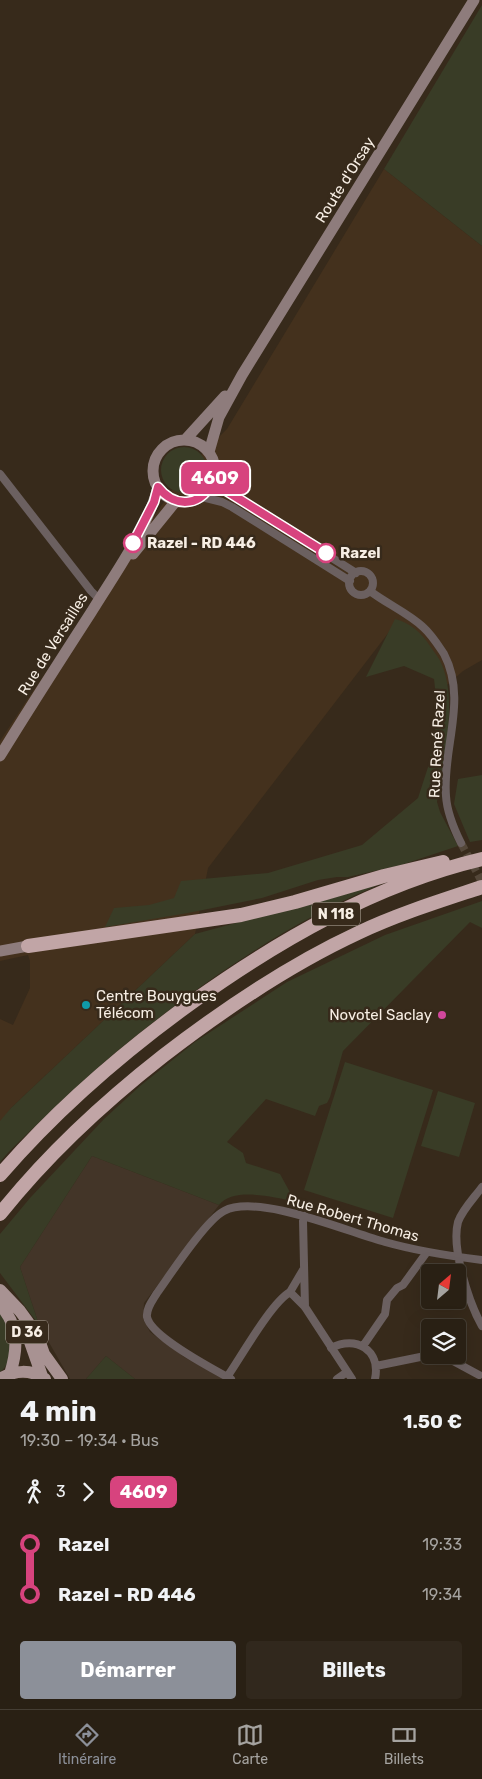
<!DOCTYPE html>
<html lang="fr">
<meta charset="utf-8">
<style>
body{margin:0;font-family:Rubik,sans-serif;background:#31281d;color:#f1f3f6;height:100vh;display:flex;flex-direction:column;font-size:19px;white-space:nowrap}
*{box-sizing:border-box;margin:0}
p{font-size:16px;color:#a5a3a0}
.icon{flex:none;width:28px;height:28px;fill:none;stroke:currentColor;stroke-width:2;stroke-linecap:round;stroke-linejoin:round}
.map{position:relative;height:1379px;overflow:hidden}
.side{display:flex;flex-direction:column;background:#292014;flex:1}
.side>*{flex:none}
.badge{padding:0 10px;border-radius:8px;font-size:18px;line-height:32px}
.needle{width:32px;rotate:28deg}
.buttons{position:absolute;left:421px;top:1264px;display:grid;gap:10px}
.buttons a{display:grid;place-items:center;width:45px;height:45px;border-radius:5px;background:#292014;box-shadow:0 5px 20px #0002,0 0 0 1px #453e34;font-size:25px}
.map>.badge{position:absolute;translate:-50% -50%;box-shadow:0 0 0 2px #fff}
.legs{display:flex;align-items:center;gap:8px;height:55px;padding:0 20px;font-size:16px}
.legs p{margin-inline-start:auto}
.summary{display:flex;align-items:center;justify-content:space-between;height:85px;padding:0 20px}
h1{font-size:28px;font-weight:700;line-height:38px}
.cta{display:flex;gap:10px;margin-top:auto;padding:10px 20px}
.cta a{flex:1;height:58px;border-radius:5px;background:#8c9099;color:#fff;font-size:20px;font-weight:700;line-height:58px;text-align:center}
.cta a+a{background:#31281d;color:#f1f3f6}
ul{padding:0 20px;list-style:none}
li{display:flex;align-items:center;gap:18px;height:50px;font-size:19px}
li i{display:grid;place-items:center;width:8px;height:100%;margin:0 6px;background:currentColor}
li i::after{content:'';width:12px;height:12px;margin:-6px;border:4px solid;border-radius:50%;background:#292014}
li p{margin-inline-start:auto}
li:first-child i{background:linear-gradient(#0000 50%,currentColor 0)}
li:last-child i{background:linear-gradient(currentColor 50%,#0000 0)}
.tabs{display:flex;justify-content:space-around;align-items:center;height:70px;border-top:1px solid #453e34;background:#292014;font-size:14px;color:#a5a3a0}
.tabs a{display:grid;justify-items:center;gap:2px}
.tabs .active{color:#8c9099}
.map>svg:first-child{display:block}
</style>
<div class="map">
<svg width="482" height="1379" viewBox="0 0 482 1379">
<rect width="100%" height="100%" fill="#372a1b"/>
<path fill="#433528" d="M92,1156L219,1205L144,1303L143,1319L150,1332L184,1357L223,1379H135L106,1356L86,1379H70L39,1325L20,1267Z"/>
<path fill="#44311d" d="M384,169L482,246V660L463,671L447,685L389,632L208,868L195,934L11,1108L0,1125V1019L13,1025L30,988V961L28,955L0,961V741L31,694L186,470L227,429Z"/>
<path fill="#393c26" d="M482,5V246L384,169Z
M161 470a23 23 0 1 1 46 0a23 23 0 1 1-46 0Z
M395,619C409,622 422,633 430,646C434,652 440,659 442,665C458,703 443,763 437,802L440,812L458,846L401,865L348,877H337L318,880L262,898L188,913L105,927L114,908L149,905L174,898L181,881L268,873L362,845L418,798L429,764L438,714L434,679L404,666L366,677Z
M482,775V840L470,842L454,804L458,779Z
M376,885L374,887C314,912 259,946 206,983C151,1022 99,1064 51,1111C34,1128 15,1144 0,1162V1121L11,1108L195,934Z
M482,901V928L470,922L343,1051L330,1097L327,1103L319,1106L315,1116L266,1099L227,1142L243,1153L246,1163L280,1174L292,1196V1201C273,1197 233,1187 219,1205L92,1156L20,1267L39,1325L0,1273V1234L30,1198L104,1119L140,1086L195,1042L287,982L385,935Z
M345,1062L433,1090L393,1218L304,1190Z
M438,1091L475,1103L459,1157L421,1146Z
M0,1312C3,1316 7,1321 8,1326C13,1341 13,1363 0,1372Z
M106,1356L135,1379H86Z"/>
<g fill="none" stroke-linecap="round" stroke-linejoin="round">
<path stroke="#544739" stroke-width="8" stroke-dasharray="8 4" stroke-linecap="butt" d="M461,843L482,882"/>
<path stroke="#6b6060" stroke-width="8" d="M0,474L91,591L99,599
M214,478L228,492L356,573
M202,497L222,502L232,507L350,581
M349 583a12 12 0 1 1 24 0a12 12 0 1 1-24 0Z
M370,591C387,604 408,613 423,627C432,635 438,645 444,654C468,700 442,748 446,796C447,812 454,829 461,843
M482,1187C474,1198 462,1210 458,1222C451,1248 469,1303 482,1326
M305,1216L303,1221L305,1307
M303,1270L290,1292L305,1307L352,1379
M363,1346L385,1314L387,1300L397,1288L403,1285L427,1252
M331,1348C356,1335 381,1350 375,1379
M442,1355L479,1375
M376,1366L430,1355
M227,1377C241,1357 271,1303 290,1292
M231,1379C213,1369 151,1337 147,1317C146,1308 153,1300 157,1293C170,1275 206,1220 224,1211C258,1193 348,1232 385,1242C417,1251 449,1256 482,1260
M337,1379L347,1372"/>
<path stroke="#8e7c7c" stroke-width="11" d="M185,440L225,396
M153 471a31 31 0 1 1 62 0a31 31 0 1 1-62 0Z
M209,452L219,417L242,375L474,0
M133,554L176,501
M0,756C30,707 61,659 92,611C114,575 148,528 158,487
M0,951L28,946"/>
<path stroke="#a89292" stroke-width="12" d="M0,1290L20,1311L28,1322L38,1337L44,1354L62,1379
M0,1305C19,1325 18,1349 10,1374
M24,1325L42,1376
M0,1379C14,1370 31,1369 45,1379"/>
<path stroke="#c1a5a6" stroke-width="14" d="M28,946L241,915L295,902L384,876L443,862
M0,1175C56,1110 122,1053 191,1003C279,940 376,884 482,859
M0,1214C47,1155 103,1103 163,1056C224,1009 287,966 358,933C398,914 440,901 482,887"/>
</g>
<g fill="none" stroke-linecap="round" stroke-linejoin="round">
<g stroke="#fff" stroke-width="11">
<path id="line-1" d="M133,543L154,502L158,487C176,510 204,506 214,478L228,492L326,553"/>
</g>
<use href="#line-1" stroke="#d7437e" stroke-width="8"/>
</g>
<g fill="#fff" stroke="#d7437e" stroke-width="2.5">
<circle cx="133" cy="543" r="9"/>
<circle cx="326" cy="553" r="9"/>
</g>
<circle fill="#0f9aa8" stroke="#372a1b" stroke-width="2" cx="86" cy="1005" r="5"/>
<circle fill="#d1479c" stroke="#372a1b" stroke-width="2" cx="442" cy="1015" r="5"/>
<g text-anchor="middle" dominant-baseline="central" stroke-width="5" stroke-linejoin="round" paint-order="stroke">
<g fill="#372a1b" stroke="#bdb3a8" stroke-width="1">
<rect x="312" y="902.5" width="48" height="23" rx="4"/>
<rect x="6" y="1320.5" width="42" height="23" rx="4"/>
</g>
<g font-size="14" font-weight="bold" fill="#f7eee4">
<text x="336" y="914">N 118</text>
<text x="27" y="1332">D 36</text>
</g>
<g font-size="15" fill="#f7eee4" stroke="#372a1b">
<text transform="translate(345 180) rotate(-58)">Route d'Orsay</text>
<text transform="translate(53 644) rotate(-58)">Rue de Versailles</text>
<text transform="translate(437 744) rotate(-87)">Rue René Razel</text>
<text transform="translate(353 1218) rotate(16)">Rue Robert Thomas</text>
</g>
<g font-size="15" font-weight="bold" fill="#f7eee4" stroke="#372a1b" text-anchor="start">
<text x="147" y="543">Razel - RD 446</text>
<text x="340" y="553">Razel</text>
</g>
<g font-size="15" fill="#f7eee4" stroke="#372a1b" text-anchor="start">
<text x="96" y="996">Centre Bouygues<tspan x="96" dy="17">Télécom</tspan></text>
<text x="432" y="1015" text-anchor="end">Novotel Saclay</text>
</g>
</g>
</svg>
<div class="buttons">
<a><svg class="needle" viewBox="-14 -14 28 28"><path d="M0-13l5 13h-10z" fill="#e53935"/><path d="M0 13l5-13h-10z" fill="#a5a3a0"/></svg></a>
<a><svg class="icon" aria-label="layers" viewBox="0 0 24 24"><path d="M12 4l9 5-9 5-9-5zM3 14l9 5 9-5"/></svg></a>
</div>
<b class="badge" style="left:215px;top:478px;background:#d7437e;color:#fff">4609</b>
</div>
<section class="side">
<div class="summary"><div><h1>4 min</h1><p>19:30 – 19:34 · Bus</p></div><b>1.50 €</b></div>
<div class="legs"><svg class="icon" aria-label="walk" viewBox="0 0 24 24"><circle cx="13" cy="4" r="2"/><path d="M13 8l-2 6 4 7M11 14l-3 7M7 12l3-4h3l4 4"/></svg>3<svg class="icon" aria-label="forward" viewBox="0 0 24 24"><path d="M9 5l7 7-7 7"/></svg><b class="badge" style="background:#d7437e;color:#fff">4609</b></div>
<ul>
<li><i style="color:#d7437e"></i><b>Razel</b><p>19:33</p></li>
<li><i style="color:#d7437e"></i><b>Razel - RD 446</b><p>19:34</p></li>
</ul>
<div class="cta"><a>Démarrer</a><a>Billets</a></div>
</section>
<nav class="tabs">
<a class="active"><svg class="icon" aria-label="directions" viewBox="0 0 24 24"><path d="M12 3l9 9-9 9-9-9zM9 14v-3h6M13 9l2 2-2 2"/></svg>Itinéraire</a>
<a><svg class="icon" aria-label="map" viewBox="0 0 24 24"><path d="M3 6l6-2 6 2 6-2v14l-6 2-6-2-6 2zM9 4v14M15 6v14"/></svg>Carte</a>
<a><svg class="icon" aria-label="tickets" viewBox="0 0 24 24"><path d="M3 7h18v10H3zM15 7v10"/></svg>Billets</a>
</nav>
